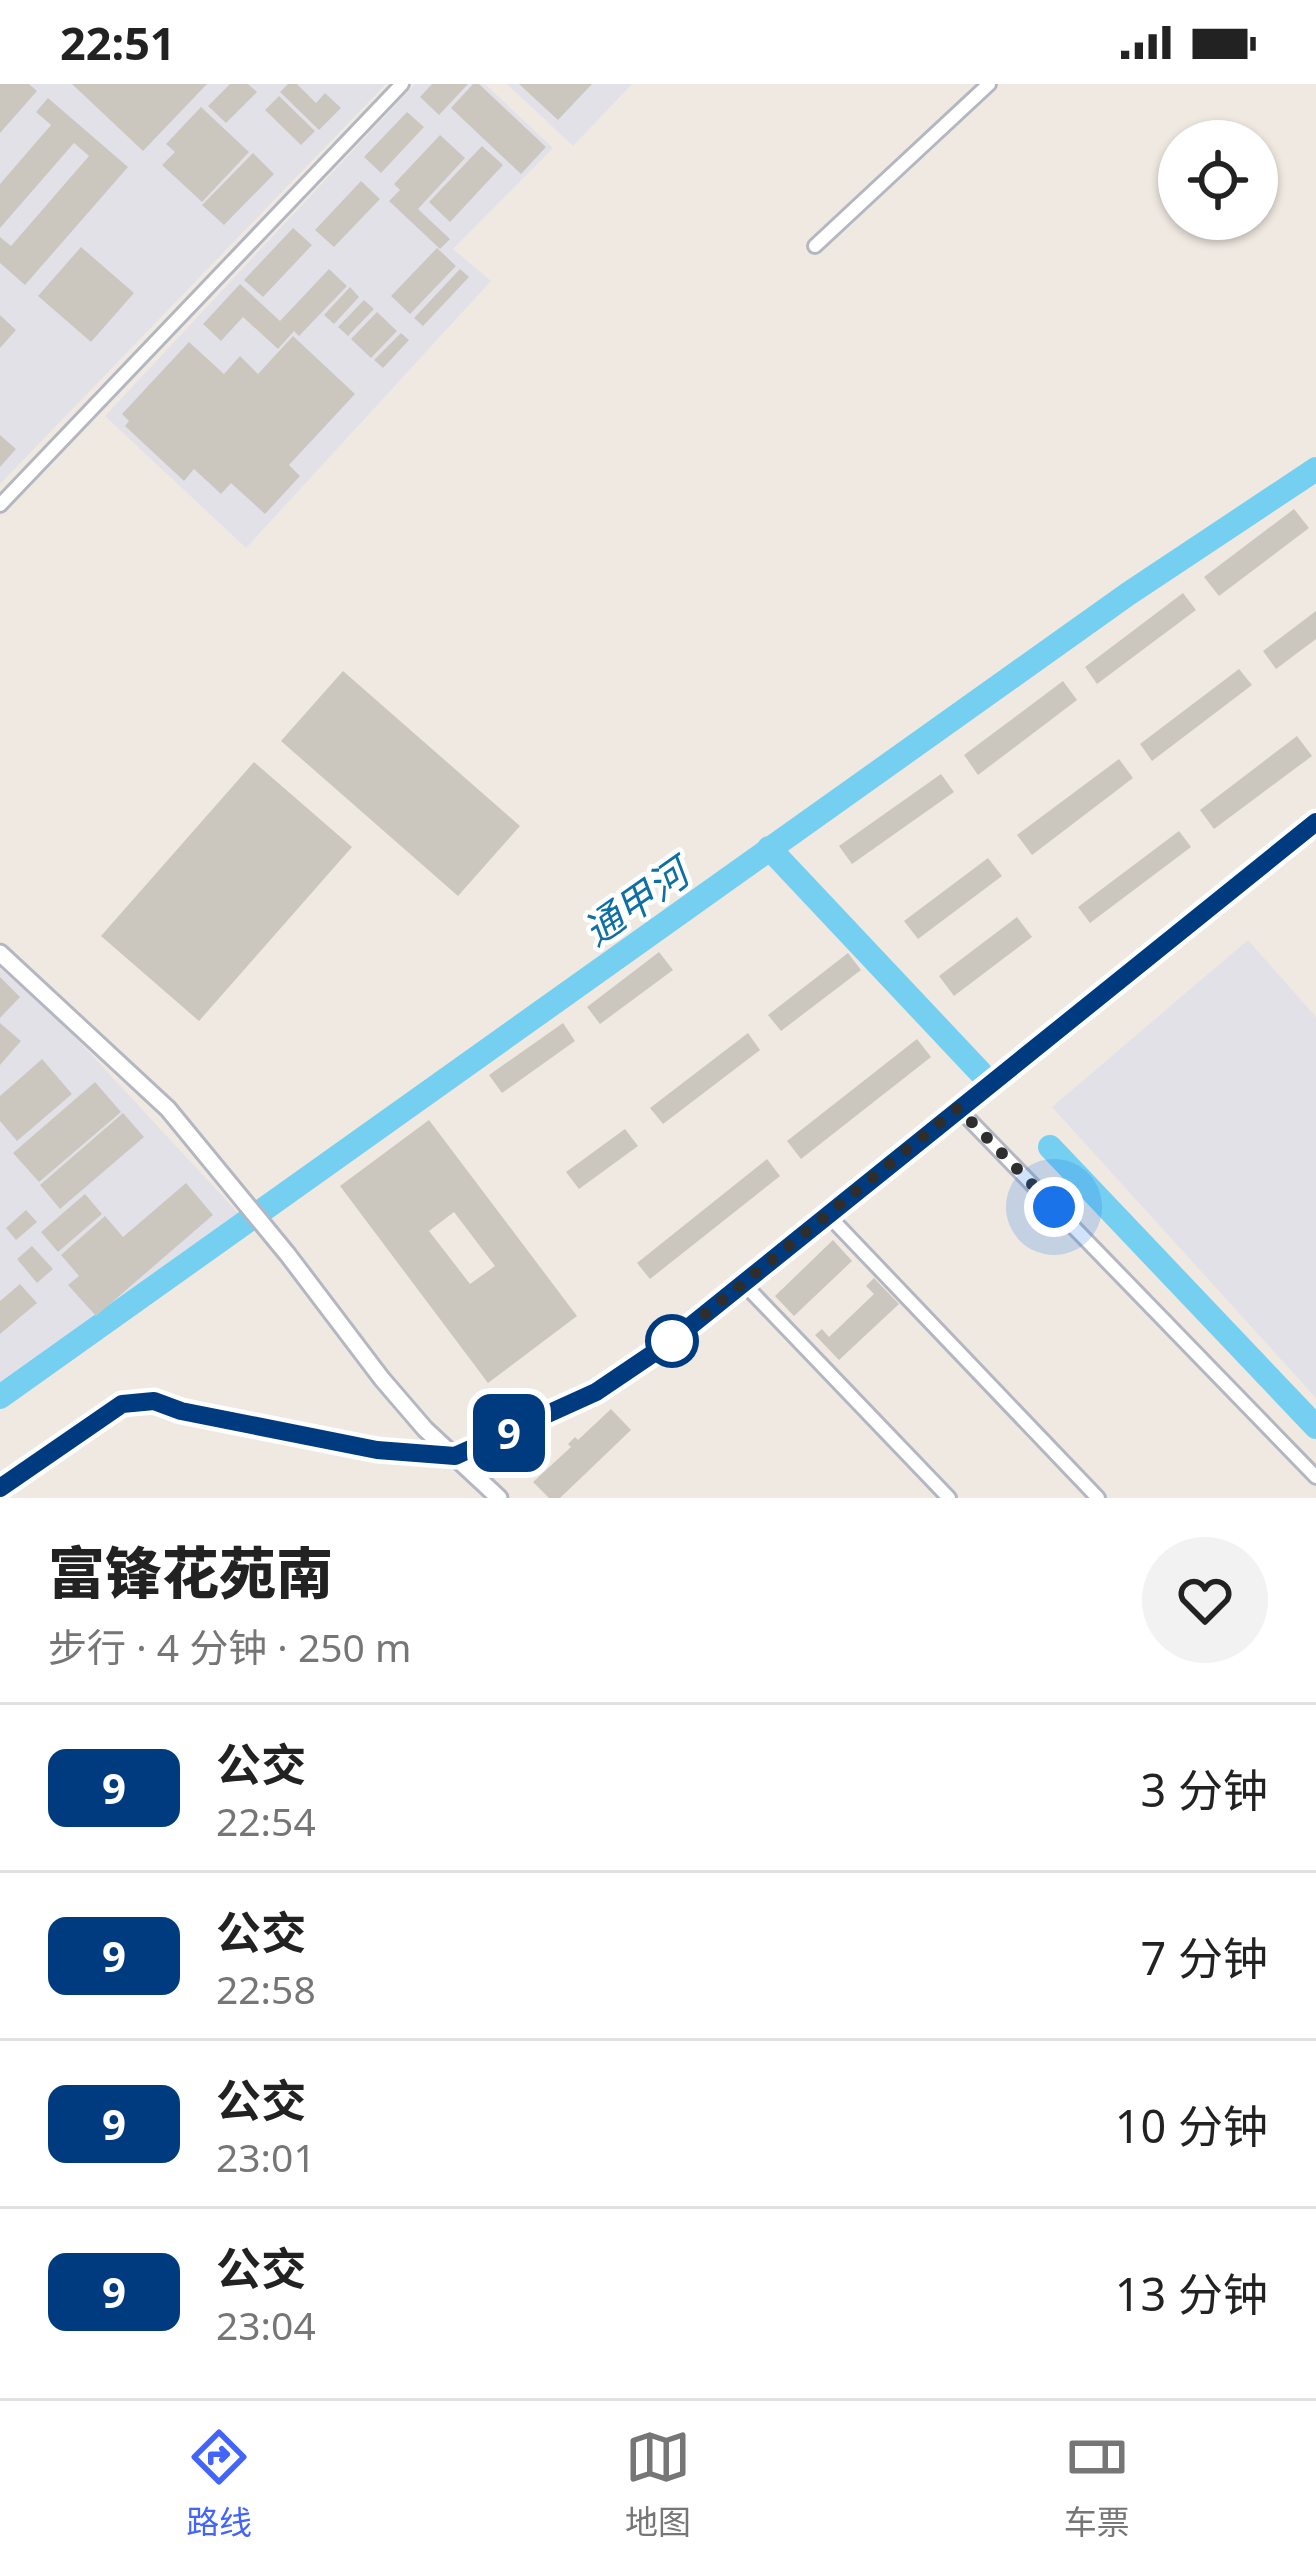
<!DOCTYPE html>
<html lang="zh">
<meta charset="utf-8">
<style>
body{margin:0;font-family:"Noto Sans","Noto Sans SC",sans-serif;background:#f2f2f2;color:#222;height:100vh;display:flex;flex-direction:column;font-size:45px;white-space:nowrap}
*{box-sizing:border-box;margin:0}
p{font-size:39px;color:#767676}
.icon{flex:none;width:66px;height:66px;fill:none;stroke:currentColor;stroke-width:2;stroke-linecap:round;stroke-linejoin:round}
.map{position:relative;height:1414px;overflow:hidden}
.details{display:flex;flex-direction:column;background:#fff;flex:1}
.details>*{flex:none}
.badge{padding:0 24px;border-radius:18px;font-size:42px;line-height:78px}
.fabs{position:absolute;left:1158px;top:36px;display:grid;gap:24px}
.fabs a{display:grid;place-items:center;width:120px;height:120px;border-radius:50%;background:#fff;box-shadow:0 3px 9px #0004;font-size:60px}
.you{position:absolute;width:60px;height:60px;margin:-30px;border:9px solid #fff;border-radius:50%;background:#1a73e8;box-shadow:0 0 0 18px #1a73e833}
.map>.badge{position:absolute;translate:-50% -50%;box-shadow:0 0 0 6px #fff}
.round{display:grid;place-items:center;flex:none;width:126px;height:126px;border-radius:63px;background:#f2f2f2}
.overview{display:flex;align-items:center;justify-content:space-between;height:204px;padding:0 48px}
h1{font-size:57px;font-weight:800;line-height:90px}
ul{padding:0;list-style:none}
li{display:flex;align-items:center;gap:36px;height:168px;padding:0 48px;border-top:3px solid #e0e0e0}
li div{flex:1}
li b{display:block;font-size:45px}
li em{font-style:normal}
li .badge{min-width:132px;font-weight:700;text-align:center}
.status{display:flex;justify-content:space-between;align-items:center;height:84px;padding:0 60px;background:#fff;direction:ltr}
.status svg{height:33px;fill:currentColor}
.tab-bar{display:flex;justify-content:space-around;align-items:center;height:168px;border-top:3px solid #e0e0e0;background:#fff;font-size:33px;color:#767676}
.tab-bar a{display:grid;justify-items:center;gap:6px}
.tab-bar .current{color:#4264fb}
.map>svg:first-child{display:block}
</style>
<div class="status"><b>22:51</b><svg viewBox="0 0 49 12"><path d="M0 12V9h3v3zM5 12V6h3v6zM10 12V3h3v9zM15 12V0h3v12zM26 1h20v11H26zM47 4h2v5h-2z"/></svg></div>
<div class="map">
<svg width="1316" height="1414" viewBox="0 0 1316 1414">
<rect width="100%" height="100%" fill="#efe9e1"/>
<path fill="#e3e1e8" d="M0,0H386L0,400Z
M415,0H485L553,64L453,165L491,197L246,464L105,332Z
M507,0H632L573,62Z
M1248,856L1316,933V1314L1052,1023Z
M0,884L62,939L240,1131L0,1306Z"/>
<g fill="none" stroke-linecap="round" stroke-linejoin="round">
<path stroke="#75cff0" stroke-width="24" d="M769,764L980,988
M1050,1063L1316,1343
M0,1313L1128,510L1316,385"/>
</g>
<path fill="#cbc7bf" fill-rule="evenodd" d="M0,0H29L37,7L0,49Z
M72,0H207L143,67Z
M230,0H248L257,8L226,39L208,22Z
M288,0H297L316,19L325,9L341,24L319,46L280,8Z
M432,0H468L439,31L420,13Z
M473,0H479L546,63L521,90L451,24Z
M519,0H592L558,36Z
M279,12L315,47L301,61L265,26Z
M48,14L128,83L25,201L0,179V153L11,162L89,72L74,59L0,144V100L51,41L36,28Z
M201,23L249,68L202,118L162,81L175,68L166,60Z
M407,28L424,43L381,89L364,73Z
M440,51L465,74L418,125L450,155L440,165L389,117L400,106L394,100Z
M482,62L503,81L450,138L429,118Z
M253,69L274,90L224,141L202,121Z
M361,97L380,115L334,163L315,146Z
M293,144L312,161L263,213L244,196Z
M81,163L134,209L91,258L38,212Z
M437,164L456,182L410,230L391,212Z
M329,185L347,202L299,252L294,247L278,265L243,233L221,257L203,240L240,200L280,237Z
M460,185L469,193L423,242L414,234Z
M350,203L359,213L334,240L324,231Z
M364,216L374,225L348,252L338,243Z
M377,228L397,247L371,274L351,255Z
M0,231L16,246L0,264Z
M401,249L409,256L383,284L374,276Z
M293,252L355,310L289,381L300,392L265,430L231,399L221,410L194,385L184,397L125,342L129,337L122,330L189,258L224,290L240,272L258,290Z
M0,351L16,365L0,383Z
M1294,425L1309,444L1219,512L1204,493Z
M1183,509L1196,526L1097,600L1085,583Z
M1316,527V555L1276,585L1263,567Z
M1239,585L1252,601L1152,677L1140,660Z
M343,587L520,742L458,812L281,657Z
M1063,597L1077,616L978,691L964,671Z
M1297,652L1312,672L1214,745L1200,726Z
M1119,675L1133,694L1032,771L1017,751Z
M254,678L352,763L199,937L101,852Z
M941,690L954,708L852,780L839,762Z
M1179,747L1191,763L1090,839L1078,823Z
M988,774L1002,792L918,855L904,837Z
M1017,833L1032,853L954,912L939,892Z
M659,868L673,886L600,940L587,923Z
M848,869L861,886L781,947L768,931Z
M0,893L20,913L0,934Z
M0,939L21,957L0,981Z
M563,939L575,957L502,1009L489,991Z
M748,949L760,966L663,1040L650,1024Z
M917,955L931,973L801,1075L787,1057Z
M42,975L72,1010L17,1057L0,1037V1012Z
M95,998L121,1028L39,1098L13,1069Z
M123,1029L144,1053L60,1125L40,1101Z
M429,1036L577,1232L488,1299L340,1102ZM454,1128L495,1182L470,1200L429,1147Z
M625,1045L638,1062L579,1105L566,1088Z
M767,1075L780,1092L650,1195L637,1179Z
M186,1099L213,1131L96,1232L68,1201L79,1192L61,1171L105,1132L123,1153Z
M85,1110L102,1130L58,1168L41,1148Z
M26,1126L37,1138L16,1156L6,1144Z
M833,1156L852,1177L794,1232L775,1212Z
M32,1162L53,1185L37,1199L17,1175Z
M874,1194L899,1220L839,1276L815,1251L822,1245L829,1253L874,1210L866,1202Z
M20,1200L37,1219L0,1250V1217Z
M611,1325L631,1346L560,1414H549L533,1398L571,1363L568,1360L575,1353L578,1356Z"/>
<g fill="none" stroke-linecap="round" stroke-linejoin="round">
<g stroke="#b4b7c1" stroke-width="18">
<path id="minor" d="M815,162L989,0
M0,421L402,0
M958,1024L1316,1393
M827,1130L1098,1414
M743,1199L949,1414"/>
</g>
<g stroke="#b4b7c1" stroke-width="21">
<path id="tertiary" d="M0,869L168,1025L288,1171L382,1295L425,1345L499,1414
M0,1404L122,1320L154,1317L181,1327L378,1366L455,1372L596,1308L673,1256L1316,738"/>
</g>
<use href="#minor" stroke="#fff" stroke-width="12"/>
<use href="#tertiary" stroke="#fff" stroke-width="15"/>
</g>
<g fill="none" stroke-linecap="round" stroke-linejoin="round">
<g stroke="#fff" stroke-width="27">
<path id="line" d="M0,1404L122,1320L154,1317L181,1327L377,1366L455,1372L596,1308L673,1256L1316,738"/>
</g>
<use href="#line" stroke="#003b80" stroke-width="18"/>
<path stroke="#2e2e2e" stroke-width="12" stroke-dasharray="0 21.6" d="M672,1257L958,1024L1054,1123"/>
</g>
<circle fill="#fff" stroke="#003b80" stroke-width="6" cx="672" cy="1257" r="24"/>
<g text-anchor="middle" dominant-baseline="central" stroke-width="9" stroke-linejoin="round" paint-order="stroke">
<g font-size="39" font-style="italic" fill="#0d6fa3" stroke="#fff">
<text transform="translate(635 817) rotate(-35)">通甲河</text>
</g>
</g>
</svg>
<div class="fabs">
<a><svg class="icon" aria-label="locate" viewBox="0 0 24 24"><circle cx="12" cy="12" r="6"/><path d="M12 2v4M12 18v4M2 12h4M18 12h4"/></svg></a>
</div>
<div class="you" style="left:1054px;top:1123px"></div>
<b class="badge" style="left:509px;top:1349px;background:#003b80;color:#fff">9</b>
</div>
<section class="details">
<div class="overview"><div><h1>富锋花苑南</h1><p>步行 · 4 分钟 · 250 m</p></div><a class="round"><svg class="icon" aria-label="heart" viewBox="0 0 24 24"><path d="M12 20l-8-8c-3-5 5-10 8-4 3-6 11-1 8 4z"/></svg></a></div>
<ul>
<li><span class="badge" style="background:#003b80;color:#fff">9</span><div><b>公交</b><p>22:54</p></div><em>3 分钟</em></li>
<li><span class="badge" style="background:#003b80;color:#fff">9</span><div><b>公交</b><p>22:58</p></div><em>7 分钟</em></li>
<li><span class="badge" style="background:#003b80;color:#fff">9</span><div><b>公交</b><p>23:01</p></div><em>10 分钟</em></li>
<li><span class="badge" style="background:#003b80;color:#fff">9</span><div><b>公交</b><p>23:04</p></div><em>13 分钟</em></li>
</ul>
</section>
<nav class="tab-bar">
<a class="current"><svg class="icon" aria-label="directions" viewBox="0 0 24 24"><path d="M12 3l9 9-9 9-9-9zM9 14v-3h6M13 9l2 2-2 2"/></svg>路线</a>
<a><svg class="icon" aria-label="map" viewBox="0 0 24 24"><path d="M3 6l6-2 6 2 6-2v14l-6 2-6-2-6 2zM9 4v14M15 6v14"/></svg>地图</a>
<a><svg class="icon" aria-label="tickets" viewBox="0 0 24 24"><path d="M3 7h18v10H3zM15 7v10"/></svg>车票</a>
</nav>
